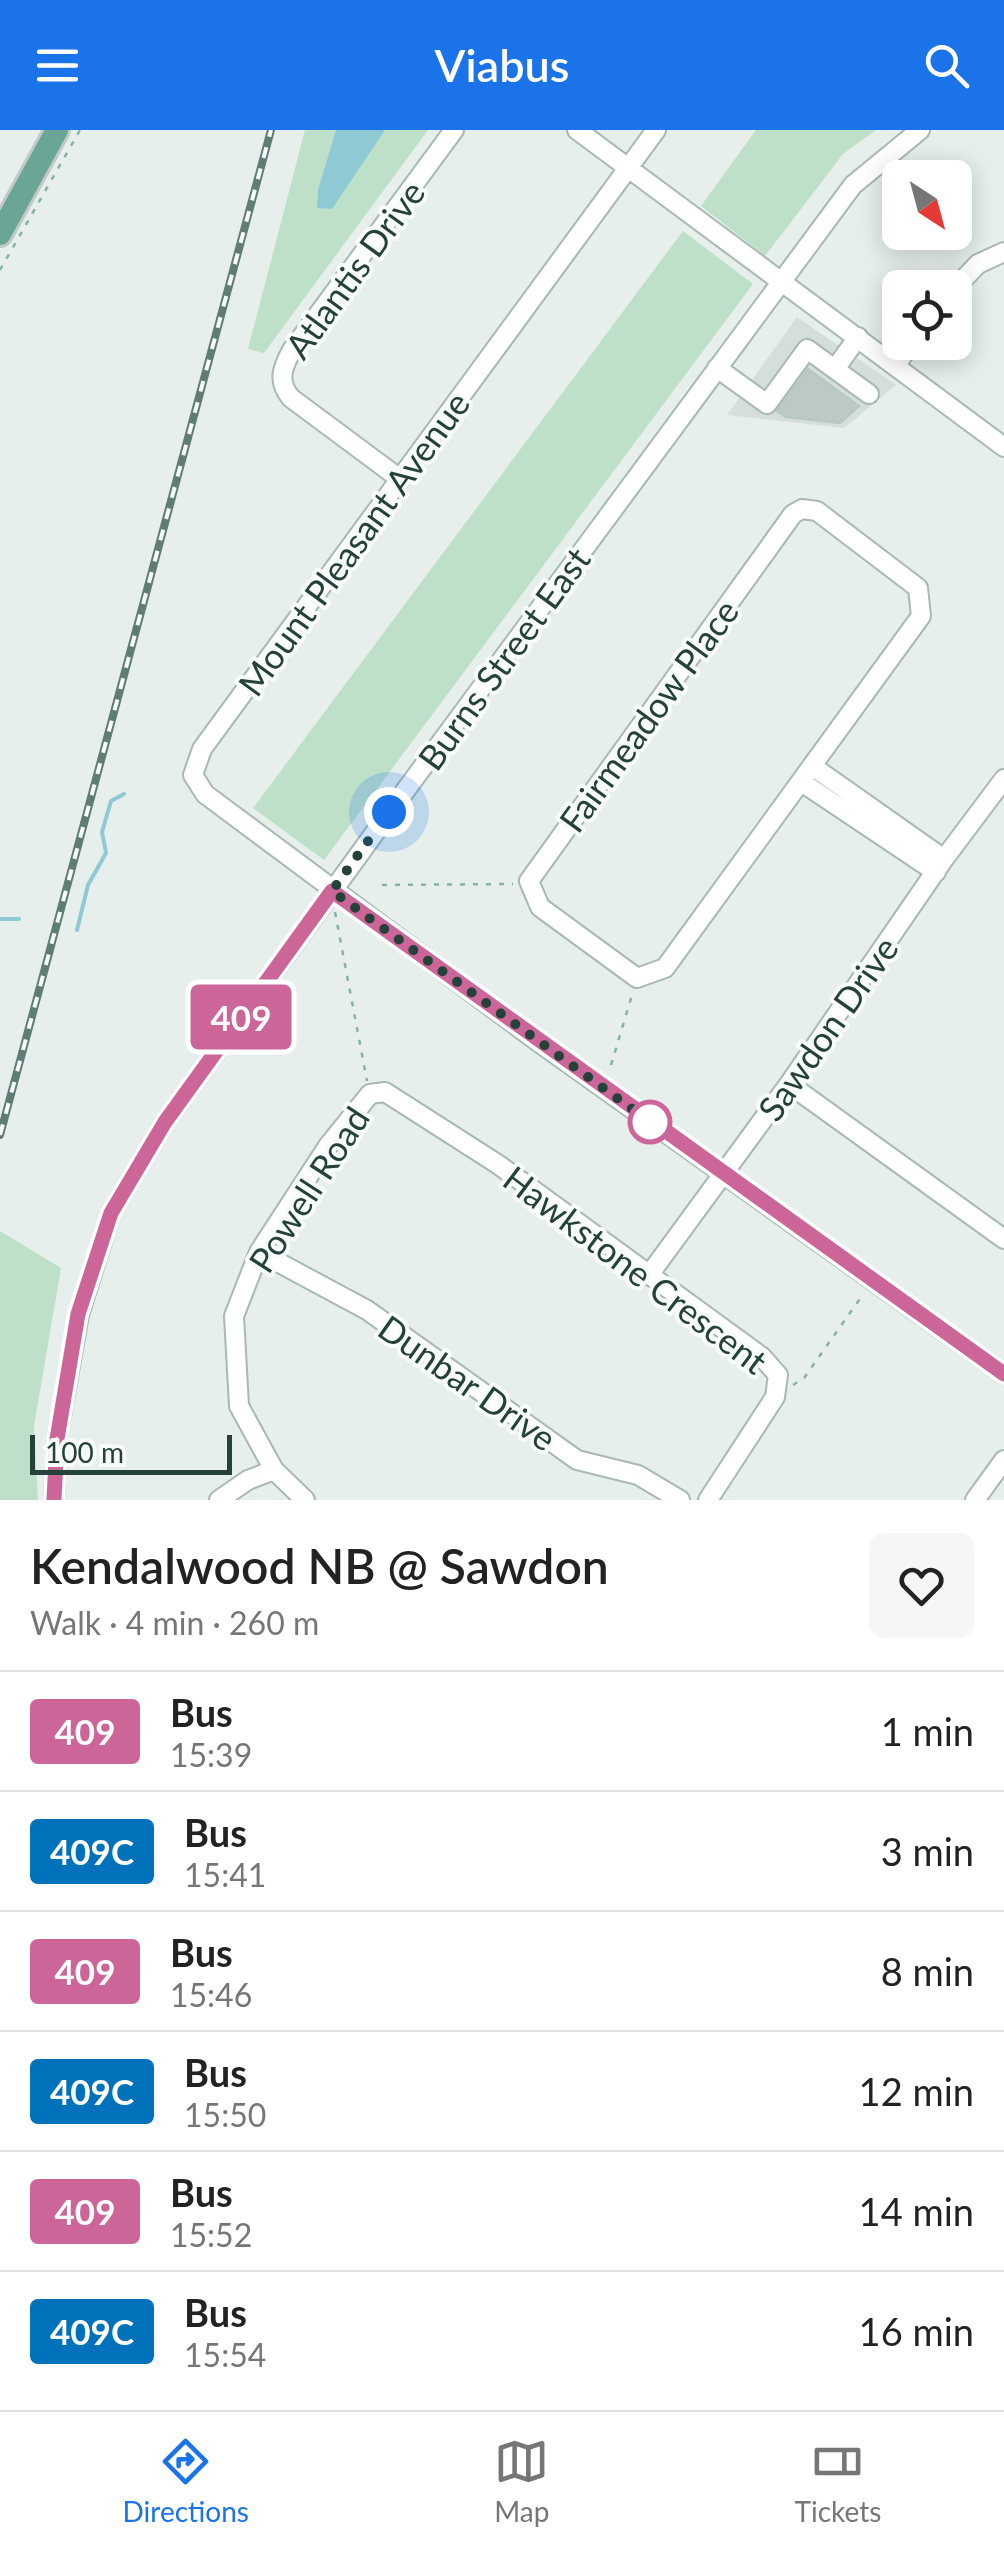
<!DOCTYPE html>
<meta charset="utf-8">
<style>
body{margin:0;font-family:Lato,sans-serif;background:#f6f6f6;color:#222;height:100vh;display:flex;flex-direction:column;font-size:38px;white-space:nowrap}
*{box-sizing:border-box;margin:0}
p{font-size:32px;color:#767676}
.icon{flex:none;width:55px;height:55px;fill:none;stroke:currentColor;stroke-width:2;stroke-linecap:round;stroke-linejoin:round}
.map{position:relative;height:1370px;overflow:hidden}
.details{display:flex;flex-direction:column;background:#fff;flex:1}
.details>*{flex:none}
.badge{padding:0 20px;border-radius:8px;font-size:35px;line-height:65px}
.needle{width:65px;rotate:144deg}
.buttons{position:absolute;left:882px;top:30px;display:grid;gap:20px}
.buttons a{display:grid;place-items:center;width:90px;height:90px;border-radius:15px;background:#fff;box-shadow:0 5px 25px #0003;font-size:50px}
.scale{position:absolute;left:30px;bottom:25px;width:202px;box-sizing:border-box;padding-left:10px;border:5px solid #24423a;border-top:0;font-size:28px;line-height:35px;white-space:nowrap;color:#24423a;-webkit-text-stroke:8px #f7fbf9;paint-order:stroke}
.you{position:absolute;width:50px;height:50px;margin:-25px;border:8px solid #fff;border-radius:50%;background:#1a73e8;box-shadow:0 0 0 15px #1a73e833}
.map>.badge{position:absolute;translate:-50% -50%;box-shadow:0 0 0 5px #fff}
.round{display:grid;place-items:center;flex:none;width:105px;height:105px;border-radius:15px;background:#f6f6f6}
.head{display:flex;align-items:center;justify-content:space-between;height:170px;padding:0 30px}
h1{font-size:48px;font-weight:600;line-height:75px}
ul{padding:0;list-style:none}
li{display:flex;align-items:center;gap:30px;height:120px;padding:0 30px;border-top:2px solid #e0e0e0}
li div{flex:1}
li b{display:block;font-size:38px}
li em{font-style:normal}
li .badge{min-width:110px;font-weight:700;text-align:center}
header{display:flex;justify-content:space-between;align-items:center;height:130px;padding:0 30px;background:#1a73e8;color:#fff;font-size:45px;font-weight:600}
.tab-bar{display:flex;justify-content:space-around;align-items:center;height:140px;border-top:2px solid #e0e0e0;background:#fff;font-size:28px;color:#767676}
.tab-bar a{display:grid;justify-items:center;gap:5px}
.tab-bar .selected{color:#1a73e8}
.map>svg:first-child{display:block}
</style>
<header><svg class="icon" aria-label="menu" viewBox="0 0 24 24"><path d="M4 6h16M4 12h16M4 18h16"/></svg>Viabus<svg class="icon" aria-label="search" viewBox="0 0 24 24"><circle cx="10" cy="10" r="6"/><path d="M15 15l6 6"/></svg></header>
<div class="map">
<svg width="1004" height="1370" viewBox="0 0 1004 1370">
<rect width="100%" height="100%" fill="#e6efeb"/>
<path fill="#d4dfda" d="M797,187L896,255L844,298L727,285Z"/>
<path fill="#bfe0c8" d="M305,0H428L264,223L248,219Z
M756,0H876L843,24L765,126L701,76Z
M683,101L753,154L324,730L253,678Z
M0,1101L61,1138L34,1296L38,1370H0Z"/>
<path fill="#8ec9d4" d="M336,0H385L332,79L317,78L318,60Z"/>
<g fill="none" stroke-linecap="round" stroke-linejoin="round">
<path stroke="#8ec9d4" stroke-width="4" d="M0,789H19
M77,800L88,755L106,723L102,702L111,671L124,664"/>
</g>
<path fill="#bbcac4" stroke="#b8c9c2" stroke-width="2.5" d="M808,239L859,276L840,293L786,287L777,281Z"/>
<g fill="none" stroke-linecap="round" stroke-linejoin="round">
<g stroke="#a8b8b2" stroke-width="22">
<path id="minor" d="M577,0L1004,317
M656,0L202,619L193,645L205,664L537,911L1004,1244
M955,158L978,134L1004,122
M896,235L912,212
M717,238L767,274L807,219L869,264
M835,239L858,207
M400,349L291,268C277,251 282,238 292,220L454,0
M802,379L817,381L918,458L921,486L665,838L637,848L540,777L529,751L793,384Z
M812,636L944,729
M803,653L936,742
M789,954L1004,1109
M259,1122L367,1180L577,1330L638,1345L680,1370
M649,1145L789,954L944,729L1004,649
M54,1370L57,1309L79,1185L111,1083L165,992L408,657L853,55L920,0
M219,1370L248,1350L274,1340
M305,1370L274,1340L239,1276L234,1186L259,1122L328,1016L370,964L385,962L499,1035L762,1227L778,1245L775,1267L708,1370
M975,1370L1004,1330"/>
</g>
<g stroke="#c2cac8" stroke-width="28">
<path id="major" d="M0,104L57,0"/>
</g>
<path stroke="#86b3a5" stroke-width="2.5" stroke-dasharray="5 8" stroke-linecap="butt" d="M0,140L80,0
M382,755L513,754
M335,782L367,951
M611,935L632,865
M793,1255L804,1248L864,1163"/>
<use href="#minor" stroke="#fff" stroke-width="18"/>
<use href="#major" stroke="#6aa596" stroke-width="22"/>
<g stroke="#5f7d75" stroke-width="8">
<path id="rail" d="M0,1005L271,0"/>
</g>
<use href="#rail" stroke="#f7fbf9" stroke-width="4" stroke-dasharray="11" stroke-linecap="butt"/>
</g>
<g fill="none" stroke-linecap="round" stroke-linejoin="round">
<g stroke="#fff" stroke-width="22">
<path id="line" d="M54,1370L57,1309L78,1184L111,1083L165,992L332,761L1004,1244"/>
</g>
<use href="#line" stroke="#c69" stroke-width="15"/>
<path stroke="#24423a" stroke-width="10" stroke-dasharray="0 18" d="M389,682L332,761L661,1000L650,992"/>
</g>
<circle fill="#fff" stroke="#c69" stroke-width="5" cx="650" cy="992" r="20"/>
<g text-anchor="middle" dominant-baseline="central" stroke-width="8" stroke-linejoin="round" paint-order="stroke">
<g font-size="35" fill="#24423a" stroke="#f7fbf9">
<text transform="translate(354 139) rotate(-54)">Atlantis Drive</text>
<text transform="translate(353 413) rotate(-54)">Mount Pleasant Avenue</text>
<text transform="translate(503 528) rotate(-54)">Burns Street East</text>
<text transform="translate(648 585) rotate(-54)">Fairmeadow Place</text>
<text transform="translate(827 898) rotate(-55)">Sawdon Drive</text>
<text transform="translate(308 1059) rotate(-57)">Powell Road</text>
<text transform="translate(636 1139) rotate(37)">Hawkstone Crescent</text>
<text transform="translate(468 1252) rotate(35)">Dunbar Drive</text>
</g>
</g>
</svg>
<div class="buttons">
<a><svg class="needle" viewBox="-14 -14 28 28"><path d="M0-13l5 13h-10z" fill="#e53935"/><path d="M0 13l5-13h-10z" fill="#767676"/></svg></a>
<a><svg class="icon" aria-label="locate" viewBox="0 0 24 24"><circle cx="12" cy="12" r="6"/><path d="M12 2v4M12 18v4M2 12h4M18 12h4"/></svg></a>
</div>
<div class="scale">100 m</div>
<div class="you" style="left:389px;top:682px"></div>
<b class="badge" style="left:241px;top:887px;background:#c69;color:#fff">409</b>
</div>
<section class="details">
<div class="head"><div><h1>Kendalwood NB @ Sawdon</h1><p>Walk · 4 min · 260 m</p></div><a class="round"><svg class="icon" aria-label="heart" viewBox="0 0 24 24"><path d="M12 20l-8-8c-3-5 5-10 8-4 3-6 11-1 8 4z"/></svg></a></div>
<ul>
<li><span class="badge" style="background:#c69;color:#fff">409</span><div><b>Bus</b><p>15:39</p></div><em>1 min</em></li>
<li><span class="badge" style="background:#0072bc;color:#fff">409C</span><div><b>Bus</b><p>15:41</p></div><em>3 min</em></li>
<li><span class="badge" style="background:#c69;color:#fff">409</span><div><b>Bus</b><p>15:46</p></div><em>8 min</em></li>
<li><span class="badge" style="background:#0072bc;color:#fff">409C</span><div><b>Bus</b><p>15:50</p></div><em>12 min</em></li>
<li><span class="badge" style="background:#c69;color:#fff">409</span><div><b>Bus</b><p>15:52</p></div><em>14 min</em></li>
<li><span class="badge" style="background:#0072bc;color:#fff">409C</span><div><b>Bus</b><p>15:54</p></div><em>16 min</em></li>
</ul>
</section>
<nav class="tab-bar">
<a class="selected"><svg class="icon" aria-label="directions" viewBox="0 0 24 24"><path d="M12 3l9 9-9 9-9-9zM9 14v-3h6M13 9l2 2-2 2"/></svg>Directions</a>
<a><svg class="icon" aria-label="map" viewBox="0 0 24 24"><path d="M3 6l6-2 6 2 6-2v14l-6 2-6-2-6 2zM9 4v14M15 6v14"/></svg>Map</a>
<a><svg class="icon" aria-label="tickets" viewBox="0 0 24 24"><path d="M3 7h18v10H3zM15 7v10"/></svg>Tickets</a>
</nav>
